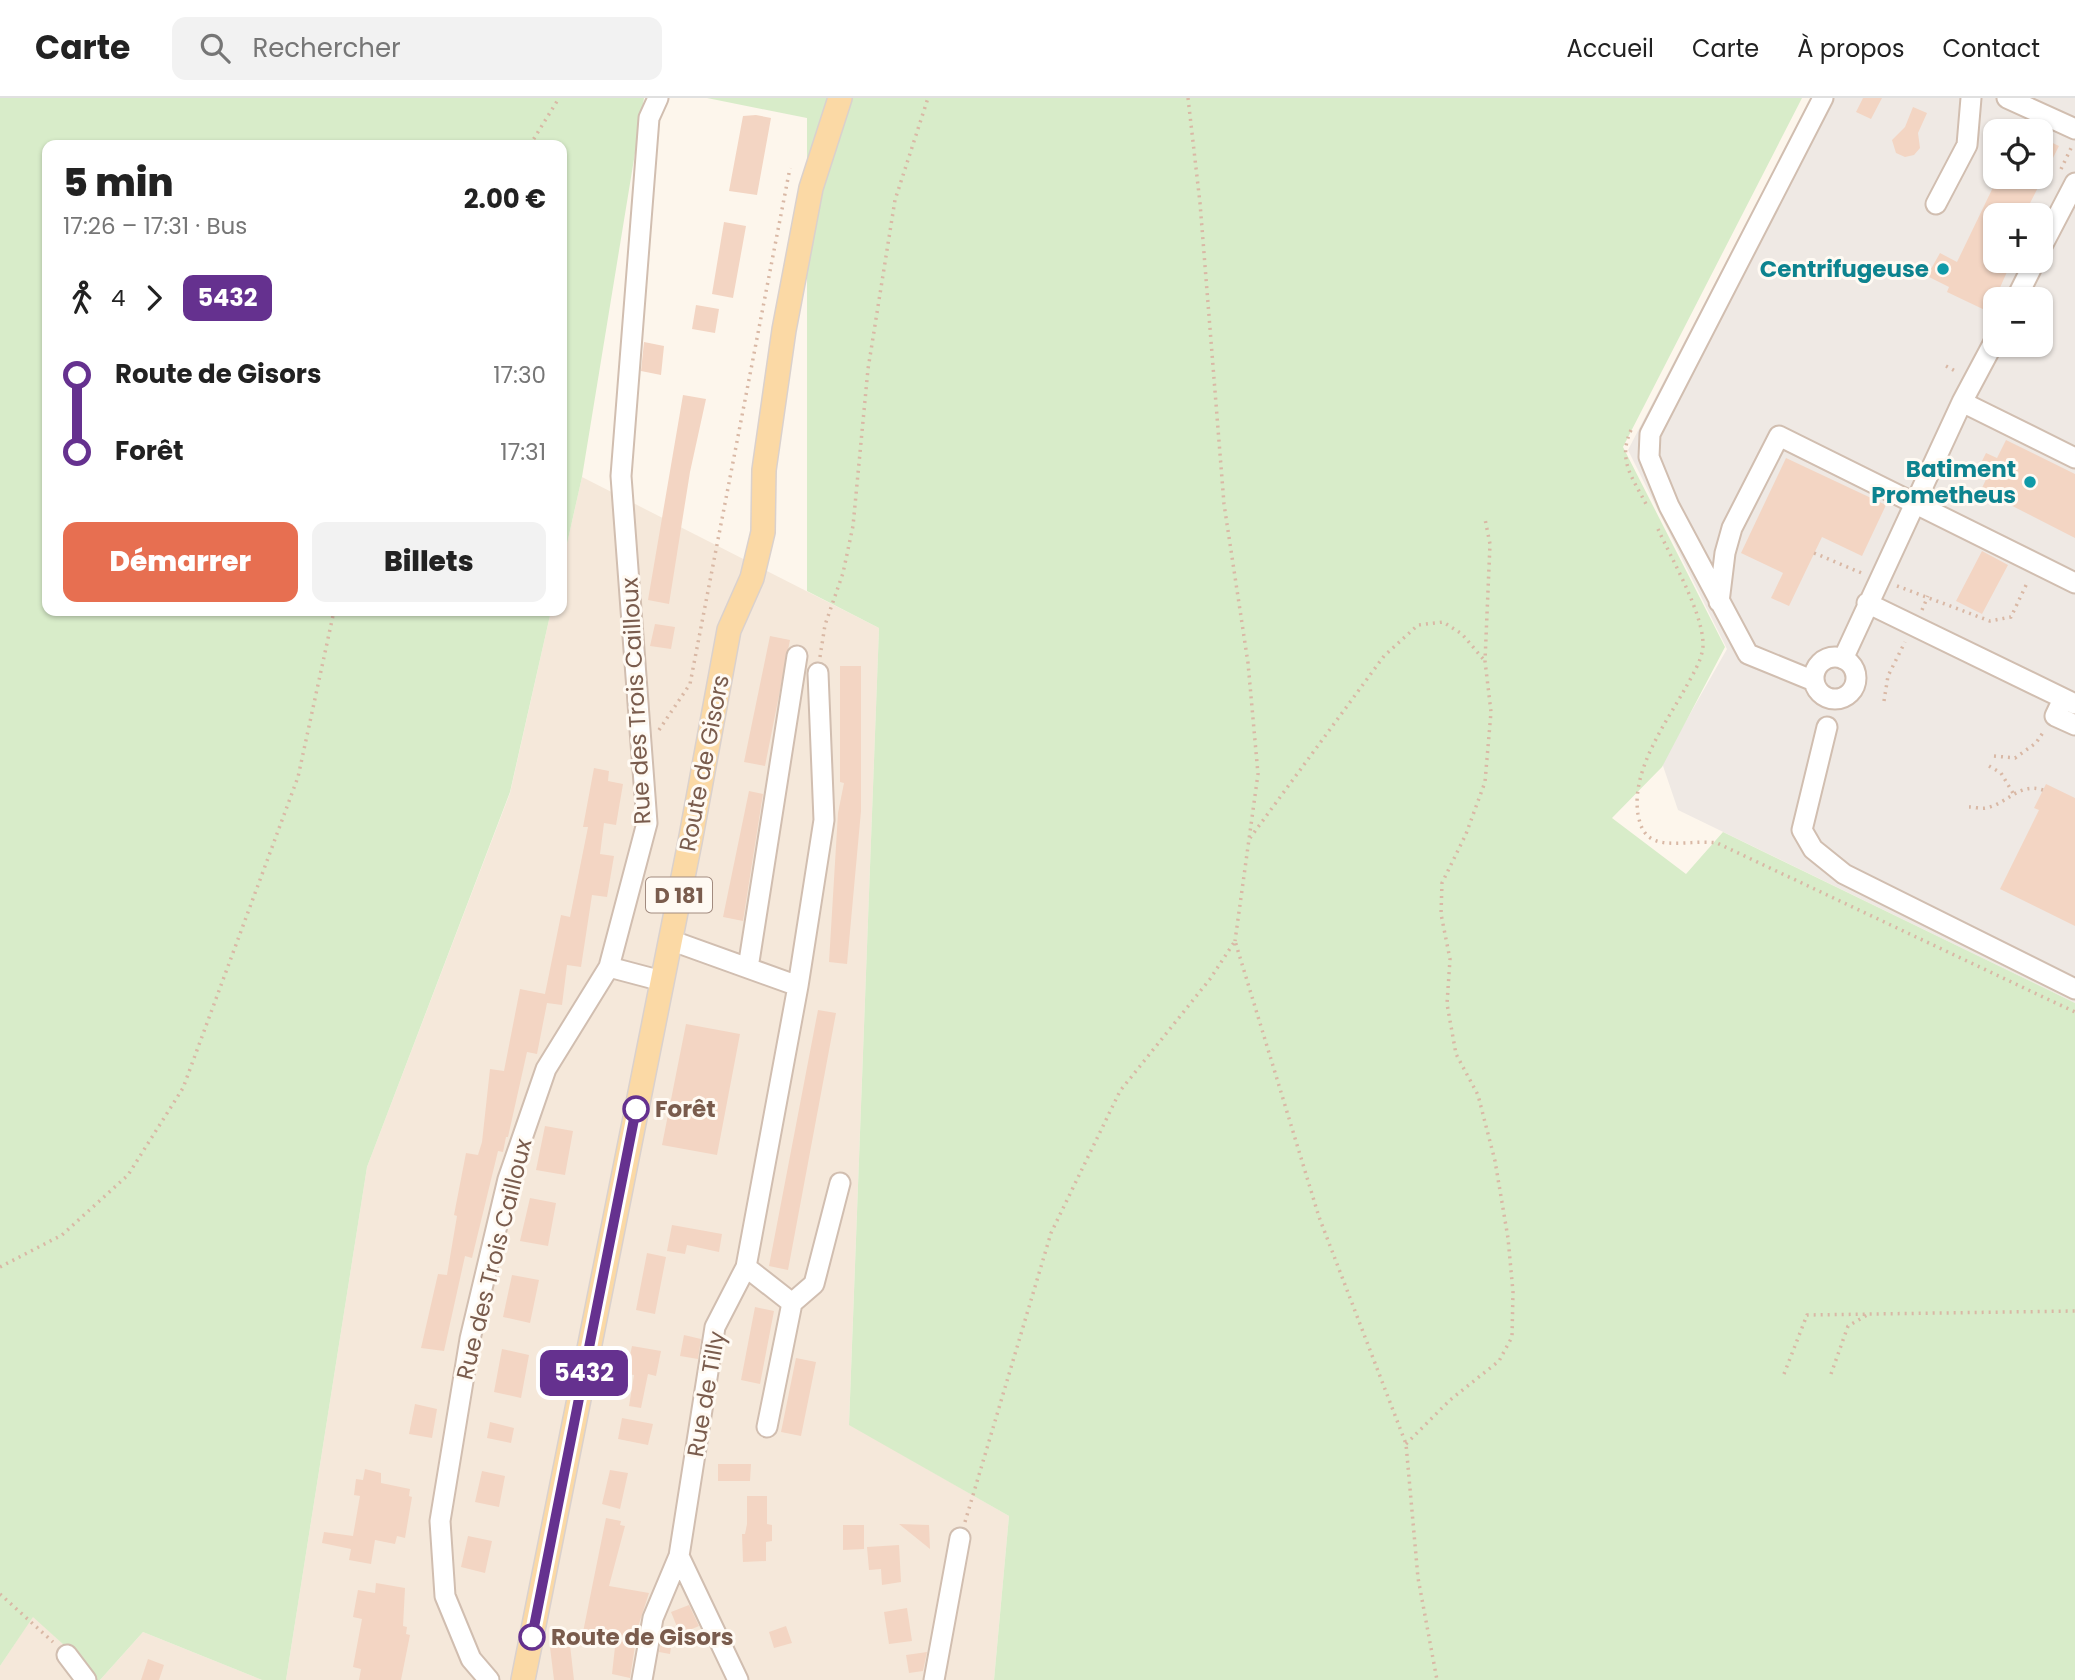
<!DOCTYPE html>
<html lang="fr">
<meta charset="utf-8">
<style>
body{margin:0;font-family:Poppins,sans-serif;background:#f2f2f2;color:#222;height:100vh;display:flex;flex-direction:column;font-size:26px;white-space:nowrap}
*{box-sizing:border-box;margin:0}
p{font-size:23px;color:#767676}
.icon{flex:none;width:38px;height:38px;fill:none;stroke:currentColor;stroke-width:2;stroke-linecap:round;stroke-linejoin:round}
.map{position:relative;flex:1;overflow:hidden}
.sheet{position:absolute;left:42px;top:42px;width:525px;height:476px;display:flex;flex-direction:column;background:#fff;border-radius:14px;box-shadow:0 2px 5px #0004}
.sheet>*{flex:none}
.badge{padding:0 14px;border-radius:10px;font-size:24px;line-height:46px}
.fabs{position:absolute;left:1983px;top:21px;display:grid;gap:14px}
.fabs a{display:grid;place-items:center;width:70px;height:70px;border-radius:14px;background:#fff;box-shadow:0 2px 5px #0004;font-size:35px}
.map>.badge{position:absolute;translate:-50% -50%;box-shadow:0 0 0 4px #fff}
.legs{display:flex;align-items:center;gap:10px;height:77px;padding:0 21px;font-size:23px}
.legs p{margin-inline-start:auto}
.head{display:flex;align-items:center;justify-content:space-between;height:119px;padding:0 21px}
h1{font-size:38px;font-weight:800;line-height:52px}
.button{display:flex;gap:14px;margin-top:auto;padding:14px 21px}
.button a{flex:1;height:80px;border-radius:14px;background:#e76f51;color:#fff;font-size:28px;font-weight:800;line-height:80px;text-align:center}
.button a+a{background:#f2f2f2;color:#222}
ul{padding:0 21px;list-style:none}
li{display:flex;align-items:center;gap:24px;height:77px;font-size:26px}
li i{display:grid;place-items:center;width:10px;height:100%;margin:0 9px;background:currentColor}
li i::after{content:'';width:18px;height:18px;margin:-9px;border:5px solid;border-radius:50%;background:#fff}
li p{margin-inline-start:auto}
li:first-child i{background:linear-gradient(#0000 50%,currentColor 0)}
li:last-child i{background:linear-gradient(currentColor 50%,#0000 0)}
header{display:flex;align-items:center;gap:42px;box-sizing:border-box;height:98px;padding:0 35px;background:#fff;border-bottom:2px solid #e0e0e0}
header strong{font-size:33px}
nav{display:flex;gap:38px;margin-inline-start:auto;font-size:24px}
.search{width:490px;height:63px;background:#f2f2f2;display:flex;align-items:center;gap:18px;box-sizing:border-box;padding:0 24px;border-radius:14px;color:#767676;font-size:26px}
.map>svg:first-child{display:block}
</style>
<header>
<strong>Carte</strong>
<div class="search"><svg class="icon" aria-label="search" viewBox="0 0 24 24"><circle cx="10" cy="10" r="6"/><path d="M15 15l6 6"/></svg>Rechercher</div>
<nav><a>Accueil</a><a>Carte</a><a>À propos</a><a>Contact</a></nav>
</header>
<div class="map">
<svg width="2075" height="1582" viewBox="0 0 2075 1582">
<rect width="100%" height="100%" fill="#fdf6ec"/>
<path fill="#f5e8da" d="M582,379L879,530L849,1326L1009,1418L994,1582H286L367,1069L510,695L551,513H562V468Z
M33,1518L65,1548L92,1582H0V1568Z
M143,1534L262,1582H100Z"/>
<path fill="#efe9e4" fill-rule="evenodd" d="M1811,0H2075V905L1678,712L1662,665L1727,551L1628,352ZM1995,33H2040V79H1995ZM1995,117H2040V163H1995ZM1995,201H2040V247H1995Z"/>
<path fill="#d8ecc9" d="M0,0H644L582,379L562,468V47H47V513H551L510,694L367,1069L286,1582H262L143,1534L100,1582H92L65,1548L33,1519L0,1568Z
M707,0H1802L1623,349L1725,549L1662,669L1612,720L1686,776L1723,734L2075,905V1582H994L1009,1418L849,1327L879,530L807,493V20Z"/>
<path fill="#f3d5c3" d="M1863,0H1882L1871,21L1856,14Z
M1913,9L1927,15L1918,35L1920,50L1914,57L1905,59L1896,55L1892,42L1905,29Z
M756,17L771,20L757,97L729,93L743,18Z
M2040,39L2059,48L2024,117H1995V163L2011,165L1989,214L1947,194L1949,189L1927,178L1940,155L1957,164L1998,79H2040Z
M724,124L746,128L733,200L712,196Z
M696,207L719,211L715,235L692,231Z
M644,244L664,248L661,277L641,273Z
M683,297L706,301L690,374L669,506L648,502Z
M2006,342L2075,376V440L1981,392L1989,375L1979,369L1986,355L1997,360Z
M1786,360L1886,407L1862,458L1822,439L1789,508L1771,500L1783,475L1741,455Z
M1982,453L2008,467L1982,516L1956,503Z
M655,526L675,529L671,551L650,548Z
M770,538L790,542L765,668L744,664Z
M840,568H861V713L847,866L829,864L838,715L844,685L840,684Z
M594,670L609,673L608,683L623,686L616,727L604,725L600,756L614,758L607,799L592,797L581,869L567,867L562,907L547,905L537,956L527,954L508,1039H506L503,1054L498,1053L472,1160L465,1158L444,1253L421,1250L438,1176L447,1177L457,1118L454,1117L466,1055L478,1057L482,1044L490,971L504,973L520,891L545,896L561,817L570,819L588,729H583Z
M2046,686L2075,700V828L2000,791L2039,712L2034,710Z
M749,693L763,696L743,823L723,819Z
M818,912L836,915L788,1172L769,1168Z
M686,926L740,936L717,1057L662,1047Z
M545,1028L573,1033L565,1077L536,1072Z
M530,1100L556,1105L548,1148L520,1143Z
M672,1127L722,1136L719,1154L687,1147L685,1156L667,1153Z
M647,1155L666,1159L655,1216L636,1212Z
M512,1177L539,1182L530,1225L503,1219Z
M755,1209L774,1213L760,1286L741,1282Z
M684,1237L701,1241L698,1261L680,1258Z
M632,1248L661,1253L656,1278L648,1276L641,1310L629,1308L634,1277L626,1276Z
M502,1251L529,1257L521,1300L494,1294Z
M796,1260L816,1264L801,1338L781,1334Z
M415,1306L437,1311L432,1340L409,1336Z
M622,1320L653,1326L648,1347L618,1341Z
M490,1324L514,1330L511,1345L487,1340Z
M718,1366H751L750,1383H718Z
M365,1371L381,1375V1385L410,1391L409,1398L412,1399L405,1440L397,1438L395,1446L375,1442L371,1466L349,1462L351,1451L322,1445L324,1434L353,1438L360,1398L354,1397L356,1381L363,1382Z
M610,1372L628,1375L620,1411L602,1406Z
M482,1373L505,1378L499,1409L475,1404Z
M747,1398H767V1426L772,1427V1443L766,1444V1463L743,1464L742,1436H745L747,1426Z
M606,1420L621,1423L620,1427L625,1428L609,1488L649,1495L638,1529L630,1580L612,1576L615,1549L581,1544Z
M899,1426L929,1427L930,1451Z
M843,1427H864V1451L843,1452Z
M468,1438L492,1443L485,1475L461,1469Z
M899,1447L901,1484L882,1487L881,1471L869,1472L867,1449Z
M376,1485L405,1490L403,1528L407,1529L406,1536L410,1537L401,1582H359L361,1571L353,1569L362,1521L353,1519L358,1492L375,1495Z
M689,1507L699,1528L680,1536L671,1514Z
M907,1510L912,1543L889,1546L884,1514Z
M786,1528L792,1545L774,1550L769,1534Z
M663,1533L673,1535L670,1556L659,1554Z
M570,1547L574,1582H554L550,1549Z
M927,1554L923,1573L909,1575L906,1557Z
M148,1561L164,1567L159,1582H141Z"/>
<g fill="none" stroke-linecap="round" stroke-linejoin="round">
<g stroke="#d1beb0" stroke-width="23">
<path id="minor" d="M2007,0L2075,31
M1936,106L1967,47L1971,0
M2040,152L2075,85
M2016,201L2035,163
M1962,304L2075,360
M1719,504L1725,455L1732,430L1779,338L2075,485
M1867,505L2075,606
M1814 580a21 21 0 1 1 42 0a21 21 0 1 1-42 0Z
M1843,561L1962,304L1995,242
M1814,583L1748,556L1669,408L1649,359L1650,336L1823,0
M2063,601L2055,618L2075,627
M1827,629L1802,732L1813,751L1844,776L2075,891
M670,842L798,888
M609,869L662,883
M748,870L797,558
M746,1169L792,1205L814,1186L840,1085
M767,1329L792,1205
M679,1458L738,1582
M67,1557L86,1582
M489,1582L471,1561L445,1498L440,1423L470,1241L508,1081L546,971L609,869L647,725L621,378L649,20L658,0
M642,1582L653,1520L679,1458L715,1229L746,1169L798,888L824,722L818,575
M934,1582L960,1440"/>
</g>
<g stroke="#dad1cd" stroke-width="26">
<path id="major" d="M523,1582L690,744L729,532L752,480L763,434L764,372L784,232L811,90L840,0"/>
</g>
<path stroke="#d9b8a5" stroke-width="3.5" stroke-dasharray="2 5" stroke-linecap="butt" d="M1188,0L1200,105L1224,406L1248,565L1258,676L1235,843
M530,47L559,0
M2061,71L2073,46
M1946,268L1957,274
M1631,332C1617,363 1633,380 1647,408
M1658,431C1672,462 1701,511 1703,544C1704,559 1693,576 1686,589C1666,625 1631,672 1638,716C1640,727 1643,737 1654,742C1670,749 1697,742 1717,745L2075,914
M1814,455L1864,476
M1897,488L1990,523L2011,519L2028,483
M1922,512L1928,498
M820,559L825,527L843,475L853,428L868,271L895,102L928,0
M1884,603L1888,578L1905,544
M659,632L690,586L790,70
M1994,658L2015,660L2036,645L2044,633
M1989,668L2001,675L2013,695
M1969,709C1974,709 1981,711 1986,710C2007,706 2019,684 2043,692
M1250,740L1384,558L1418,527L1443,524L1462,536L1484,562
M0,1169L62,1137L128,1077L183,990L298,679L334,513
M1784,1276L1807,1217L2075,1213
M1831,1276L1848,1228L1869,1216
M1406,1346L1450,1302L1499,1263L1512,1239L1513,1194L1508,1140L1495,1063L1478,997L1456,956L1447,906L1450,861L1441,816L1442,785L1466,736L1485,684L1491,614L1485,563L1490,446L1485,421
M965,1424L1051,1135L1120,993L1210,881L1235,843L1319,1119L1406,1346L1418,1480L1437,1582
M0,1496L53,1544"/>
<use href="#minor" stroke="#fff" stroke-width="19"/>
<use href="#major" stroke="#fbd9a5" stroke-width="23"/>
</g>
<g fill="none" stroke-linecap="round" stroke-linejoin="round">
<g stroke="#fff" stroke-width="16">
<path id="line-1" d="M532,1539L636,1011"/>
</g>
<use href="#line-1" stroke="#65318f" stroke-width="10"/>
</g>
<g fill="#0f9aa8" stroke="#fffaf3" stroke-width="2.5">
<circle cx="1943" cy="171" r="7"/>
<circle cx="2030" cy="384" r="7"/>
</g>
<g fill="#fff" stroke="#65318f" stroke-width="3.5">
<circle cx="636" cy="1011" r="12"/>
<circle cx="532" cy="1539" r="12"/>
</g>
<g text-anchor="middle" dominant-baseline="central" stroke-width="6" stroke-linejoin="round" paint-order="stroke">
<rect fill="#fffaf3" stroke="#a28b7f" stroke-width="2" x="646" y="779.5" width="66" height="35" rx="5"/>
<g font-size="21" font-weight="bold" fill="#7a5c4d">
<text x="679" y="797">D 181</text>
</g>
<g font-size="23" font-weight="bold" fill="#0d838f" stroke="#fffaf3" text-anchor="end">
<text x="1929" y="171">Centrifugeuse</text>
<text x="2016" y="371">Batiment<tspan x="2016" dy="26">Prometheus</tspan></text>
</g>
<g font-size="23" fill="#7a5c4d" stroke="#fffaf3">
<text transform="translate(636 603) rotate(-93)">Rue des Trois Cailloux</text>
<text transform="translate(704 665) rotate(-79)">Route de Gisors</text>
<text transform="translate(494 1161) rotate(-76)">Rue des Trois Cailloux</text>
<text transform="translate(706 1296) rotate(-80)">Rue de Tilly</text>
</g>
<g font-size="23" font-weight="bold" fill="#7a5c4d" stroke="#fffaf3" text-anchor="start">
<text x="655" y="1011">Forêt</text>
<text x="551" y="1539">Route de Gisors</text>
</g>
</g>
</svg>
<div class="fabs">
<a><svg class="icon" aria-label="locate" viewBox="0 0 24 24"><circle cx="12" cy="12" r="6"/><path d="M12 2v4M12 18v4M2 12h4M18 12h4"/></svg></a>
<a>+</a>
<a>−</a>
</div>
<b class="badge" style="left:584px;top:1275px;background:#65318f;color:#fff">5432</b>
<section class="sheet">
<div class="head"><div><h1>5 min</h1><p>17:26 – 17:31 · Bus</p></div><b>2.00 €</b></div>
<div class="legs"><svg class="icon" aria-label="walk" viewBox="0 0 24 24"><circle cx="13" cy="4" r="2"/><path d="M13 8l-2 6 4 7M11 14l-3 7M7 12l3-4h3l4 4"/></svg>4<svg class="icon" aria-label="forward" viewBox="0 0 24 24"><path d="M9 5l7 7-7 7"/></svg><b class="badge" style="background:#65318f;color:#fff">5432</b></div>
<ul>
<li><i style="color:#65318f"></i><b>Route de Gisors</b><p>17:30</p></li>
<li><i style="color:#65318f"></i><b>Forêt</b><p>17:31</p></li>
</ul>
<div class="button"><a>Démarrer</a><a>Billets</a></div>
</section>
</div>
